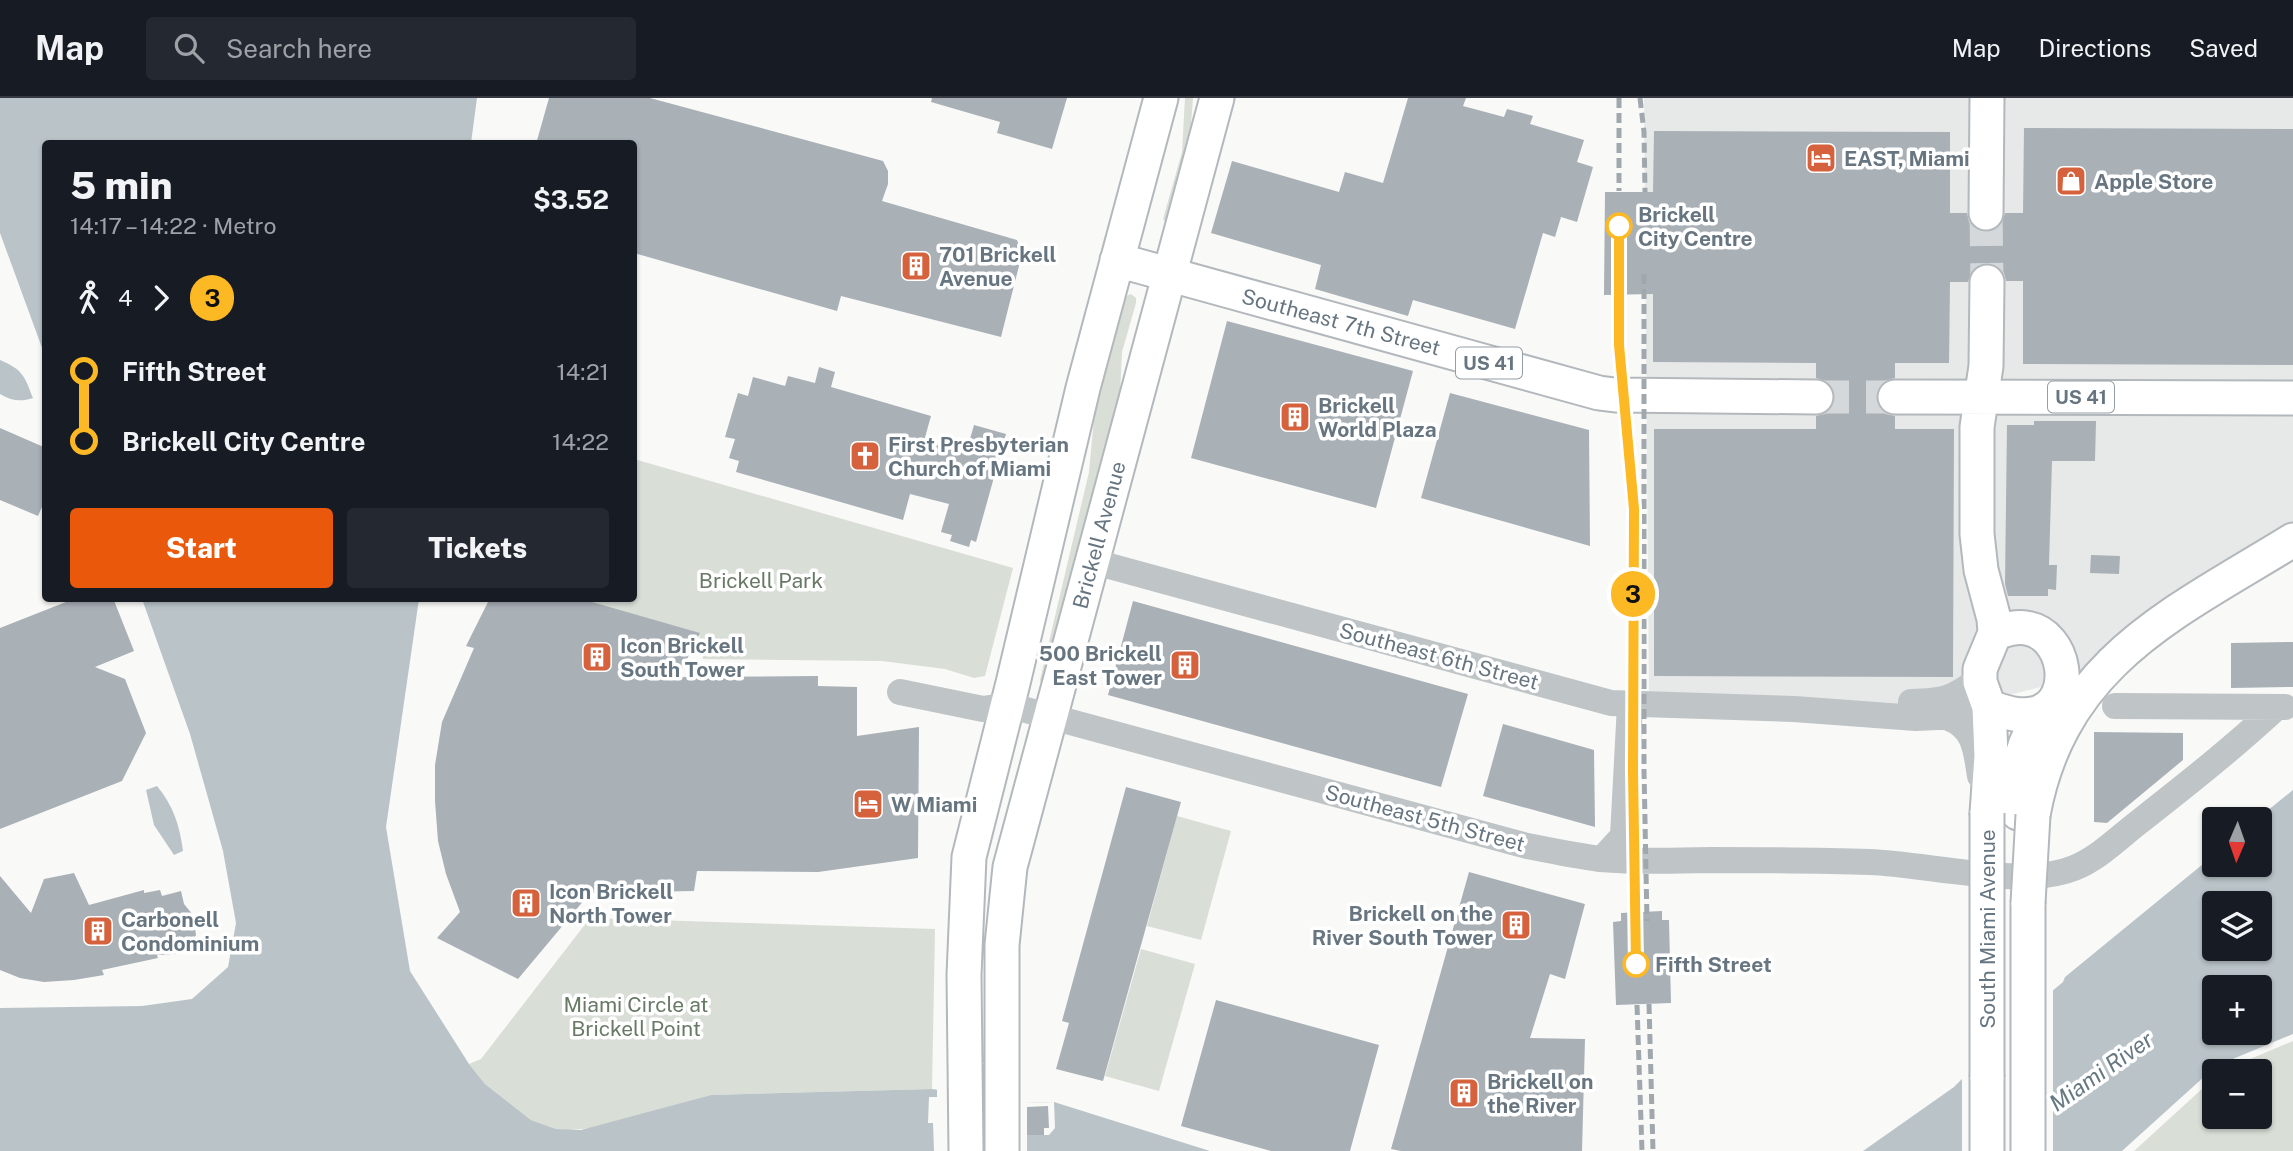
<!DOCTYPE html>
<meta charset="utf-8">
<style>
body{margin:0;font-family:"Public Sans",sans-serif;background:#242831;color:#f1f3f6;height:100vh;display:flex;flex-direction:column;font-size:26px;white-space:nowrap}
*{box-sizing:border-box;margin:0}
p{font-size:23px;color:#9ea1a6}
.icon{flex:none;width:38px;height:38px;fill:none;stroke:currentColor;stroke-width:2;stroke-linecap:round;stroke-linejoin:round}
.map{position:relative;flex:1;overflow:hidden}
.side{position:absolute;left:42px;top:42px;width:595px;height:462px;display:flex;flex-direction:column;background:#171b24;border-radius:7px;box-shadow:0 2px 5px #0004}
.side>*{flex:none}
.badge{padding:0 14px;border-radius:23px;font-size:24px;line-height:46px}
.needle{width:46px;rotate:182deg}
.controls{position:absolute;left:2202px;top:709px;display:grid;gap:14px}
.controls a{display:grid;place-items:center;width:70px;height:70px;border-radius:7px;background:#171b24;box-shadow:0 2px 5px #0004;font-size:35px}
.map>.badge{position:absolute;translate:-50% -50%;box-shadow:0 0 0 4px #fff}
.legs{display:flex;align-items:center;gap:10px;height:77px;padding:0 28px;font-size:23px}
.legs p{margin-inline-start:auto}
.summary{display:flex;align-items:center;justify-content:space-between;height:119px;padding:0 28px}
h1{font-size:38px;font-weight:800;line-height:52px}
.button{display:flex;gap:14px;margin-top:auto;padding:14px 28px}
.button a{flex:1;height:80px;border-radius:7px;background:#ea580c;color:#fff;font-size:28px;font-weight:800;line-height:80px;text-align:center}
.button a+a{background:#242831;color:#f1f3f6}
ul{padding:0 28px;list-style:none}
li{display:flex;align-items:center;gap:24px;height:70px;font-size:26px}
li i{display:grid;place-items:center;width:10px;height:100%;margin:0 9px;background:currentColor}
li i::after{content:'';width:18px;height:18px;margin:-9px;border:5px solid;border-radius:50%;background:#171b24}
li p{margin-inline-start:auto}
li:first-child i{background:linear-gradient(#0000 50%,currentColor 0)}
li:last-child i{background:linear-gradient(currentColor 50%,#0000 0)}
header{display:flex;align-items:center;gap:42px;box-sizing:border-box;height:98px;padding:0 35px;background:#171b24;border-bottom:2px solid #363941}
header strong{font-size:33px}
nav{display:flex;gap:38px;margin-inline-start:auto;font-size:24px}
.search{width:490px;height:63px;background:#242831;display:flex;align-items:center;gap:18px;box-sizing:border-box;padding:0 24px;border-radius:7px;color:#9ea1a6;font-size:26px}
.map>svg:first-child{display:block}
</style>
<header>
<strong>Map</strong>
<div class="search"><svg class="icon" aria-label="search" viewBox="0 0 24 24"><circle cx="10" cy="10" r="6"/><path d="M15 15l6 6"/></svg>Search here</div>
<nav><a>Map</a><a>Directions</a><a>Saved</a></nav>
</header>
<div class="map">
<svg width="2293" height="1053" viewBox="0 0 2293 1053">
<rect width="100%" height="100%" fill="#f9f9f8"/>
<path fill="#e7e8e8" d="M1644,0H2293V460L2109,572L1946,613L1649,605Z"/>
<path fill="#d9ded7" d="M1185,0H1193L1189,52L1167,125L1163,121L1182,54Z
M1131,196L1136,200V205L1122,254L1120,296L1041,585L1040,582L1089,374L1096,299L1123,203L1126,198Z
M634,361L1013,470L985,578L974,580L945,571L882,563L703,561L699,535L578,501L634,500Z
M1177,718L1231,733L1201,842L1147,828Z
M590,820L935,831L932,991L711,997L594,1030L568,1032L556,1031L531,1022L485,986L469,966L481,961Z
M1141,851L1195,866L1159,993L1105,978Z
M2293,943V1053H2134L2214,980V1018H2259V973H2222Z"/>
<path fill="#bac4c8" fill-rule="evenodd" d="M0,0H477L471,45L46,46L45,258L0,135Z
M0,262C23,272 24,277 33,300C21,304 11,303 0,296Z
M142,501H419L386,729L410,873L469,966L485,986L531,1022L556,1031L581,1032L711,997L932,991L1026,1005L1054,1004L1210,1053H0V910L142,908L192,901L228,869L236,825L223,753L190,636Z
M157,688C173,707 180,728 183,753L174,757L154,727L146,692Z
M2293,692V936L2216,968L2122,1053H1863L1954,989L2034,908L2063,884L2065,879L2214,757V766H2259V721H2257ZM2214,805H2259V850H2214ZM2214,889H2259V934H2214Z"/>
<path fill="#f9f9f8" d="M2053,887V1053H1962V976L2031,906Z
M937,988L1026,1002L1027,1005L1054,1004L1055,1030L1049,1037H1027V1053H934L933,1025H928L929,999H937Z"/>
<path fill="#a9b0b6" d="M549,0H650L883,63L888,73V86L882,103L1017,142L1022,156L1001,239L841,198L837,213L634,155V46H536Z
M932,0H1067L1052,51L997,35L1000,24L931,4Z
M1408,0H1466L1463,8L1504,19L1507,11L1533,18L1530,26L1584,42L1577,64L1593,69L1577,124L1561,119L1555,139L1543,135L1515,231L1413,202L1408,218L1315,191L1321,167L1211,135L1232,63L1339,94L1345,74L1383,85Z
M2024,30L2293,31V267L2023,266V183H2006L2004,175L1997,168L1988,165L1978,167L1971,174L1968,184H1950L1949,265H1895V280L1885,283L1878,290L1876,298L1879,309L1886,316L1895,318V331H1954L1953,579L1654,578V331H1816V318L1825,316L1832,309L1835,299L1832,289L1826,283L1816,280V265L1653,264V196L1604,197L1605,94H1653L1654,33L1950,34V115H1967L1969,124L1976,131L1987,134L1996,131L2002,125L2005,115H2023Z
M1227,223L1413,273L1376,410L1191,360Z
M819,269L835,274L831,289L931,318L924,343L966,355L974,327L1006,336L976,444L971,442L969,449L950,443L952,437L941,434L949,406L910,396L903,422L736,374L739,363L729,360L735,341L725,339L738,295L748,298L753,279L785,288L788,278L815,285Z
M1450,295L1589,332L1590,448L1421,400Z
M2034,323H2096L2095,363H2052L2049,467H2057L2056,492L2048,491V498H2008L2005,486L2007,327H2034Z
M0,330L46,350V400L38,418L0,402Z
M2091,457L2120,458L2119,476L2090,475Z
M76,500H113L134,553L95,569L125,581L146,635L122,683L0,731V530Z
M490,500H578L700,535L678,579L818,578V588L857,589V638L919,629L918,760L818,774L697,773L694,793L590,795L518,881L437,840L460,814L446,776L438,743L435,703V667L442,624L474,550L466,548Z
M1133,503L1468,596L1441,689L1108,597Z
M2293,544V589L2231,590V545Z
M1503,626L1594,652L1595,729L1483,698Z
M2094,634L2183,635V662L2107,725L2094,724Z
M1126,689L1181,704L1103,983L1056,971L1069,925L1062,923Z
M1469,774L1585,806L1565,881L1550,876L1530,940L1585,941L1582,1053H1401L1391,1051Z
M74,775L89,807L144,792V795L160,792L162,798L181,793L184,806L193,817L196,837L186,852L176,856L157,857L158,860L102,872L104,877L74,882L44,884L20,880L0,872V778L31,815L44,781Z
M1662,813V822H1669L1671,905L1616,907L1613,824L1621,823V815Z
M1216,902L1379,947L1350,1053H1271L1181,1028Z
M1048,1008L1049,1030H1044V1037H1027V1009Z"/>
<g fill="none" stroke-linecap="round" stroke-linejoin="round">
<path stroke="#d4d8da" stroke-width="33" stroke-dasharray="33 17" stroke-linecap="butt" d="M1986,115L1987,184
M1816,299H1895"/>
<g stroke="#b3b8bc" stroke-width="37">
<path id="major" d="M1986,115L1987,0
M1117,162L1599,295L1615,297L1816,299
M1987,184L1986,268L1977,329V436L1981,472L1994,521L1995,535L1980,571V584L1989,609C2004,614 2021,620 2037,615C2077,602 2066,536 2026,530C2015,528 2005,532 1995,535
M1895,299L2293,300
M1987,715L1991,658L1989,609
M2018,715C2019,669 2017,650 2045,611
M2033,717C2061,564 2173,516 2293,442
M1987,979V1053
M966,1053L964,877L969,759L1013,585L1083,290L1161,0
M1002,1053V847L1010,769L1217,0
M2028,1053V805"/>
</g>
<path stroke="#bfc4c7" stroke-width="26" d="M1091,463L1611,605L1794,611L1916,620L1961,618L1987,606
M900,594L983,611L1008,607L1527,748C1552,753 1576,758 1600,761C1637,764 1675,763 1711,762C1764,762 1817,762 1870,764C1927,766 2023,791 2074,770C2099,760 2118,740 2139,724C2186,687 2233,650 2277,609
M1911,604C1945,603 1953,601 1980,580
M2115,608L2285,609
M1949,620C1975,630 1976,653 1980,678
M1602,761L1623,738L1630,607"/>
<use href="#major" stroke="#fff" stroke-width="33"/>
<path stroke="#a1a8ad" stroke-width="5" stroke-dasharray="10 5" stroke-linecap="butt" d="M1619,0V93
M1640,0L1644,34L1645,94
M1644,176V672L1647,823
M1619,197V247L1634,411L1635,823
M1649,906L1653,1053
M1637,907L1642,1053"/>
<g stroke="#b3b8bc" stroke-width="37" stroke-linecap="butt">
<path id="major-bridge" d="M1987,715V979
M2028,805L2033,717"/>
</g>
<use href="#major-bridge" stroke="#fff" stroke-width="33"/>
</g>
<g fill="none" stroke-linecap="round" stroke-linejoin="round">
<g stroke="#fff" stroke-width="16">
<path id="line-1" d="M1619,128V247L1634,411L1633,673L1636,866"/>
</g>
<use href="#line-1" stroke="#fdb924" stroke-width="10"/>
</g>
<defs>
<g id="hotel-square" transform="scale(1.575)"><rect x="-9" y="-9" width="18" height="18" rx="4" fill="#d5623c" stroke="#fff"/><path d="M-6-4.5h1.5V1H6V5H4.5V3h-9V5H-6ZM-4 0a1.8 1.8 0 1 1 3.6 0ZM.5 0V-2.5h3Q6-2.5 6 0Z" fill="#fff"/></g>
<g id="shop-square" transform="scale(1.575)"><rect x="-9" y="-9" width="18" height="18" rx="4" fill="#d5623c" stroke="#fff"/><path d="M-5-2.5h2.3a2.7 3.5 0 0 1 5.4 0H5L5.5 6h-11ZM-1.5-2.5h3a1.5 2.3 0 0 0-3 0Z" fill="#fff"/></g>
<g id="building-square" transform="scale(1.575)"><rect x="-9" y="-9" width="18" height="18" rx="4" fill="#d5623c" stroke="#fff"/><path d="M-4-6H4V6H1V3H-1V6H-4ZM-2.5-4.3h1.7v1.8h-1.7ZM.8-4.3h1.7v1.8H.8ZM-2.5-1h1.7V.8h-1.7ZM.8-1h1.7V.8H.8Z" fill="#fff"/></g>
<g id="church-square" transform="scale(1.575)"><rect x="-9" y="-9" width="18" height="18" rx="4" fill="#d5623c" stroke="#fff"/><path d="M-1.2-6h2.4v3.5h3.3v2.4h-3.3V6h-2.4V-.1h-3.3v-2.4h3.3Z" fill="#fff"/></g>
</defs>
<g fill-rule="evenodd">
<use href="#hotel-square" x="1821" y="60"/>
<use href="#shop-square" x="2071" y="83"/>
<use href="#building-square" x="916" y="168"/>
<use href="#building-square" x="1295" y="319"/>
<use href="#church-square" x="865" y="358"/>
<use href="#building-square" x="597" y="559"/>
<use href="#building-square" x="1185" y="567"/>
<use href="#hotel-square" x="868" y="706"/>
<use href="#building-square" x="526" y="805"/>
<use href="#building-square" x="1516" y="827"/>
<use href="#building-square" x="98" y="833"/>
<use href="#building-square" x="1464" y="995"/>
</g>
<g fill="#fff" stroke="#fdb924" stroke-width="3.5">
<circle cx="1619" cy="128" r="12"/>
<circle cx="1636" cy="866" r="12"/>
</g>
<g text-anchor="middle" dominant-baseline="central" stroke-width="7" stroke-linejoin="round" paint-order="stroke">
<g fill="#fff" stroke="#949ea6" stroke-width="2">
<rect x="1456" y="249.5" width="66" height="31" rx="5"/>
<rect x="2048" y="283.5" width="66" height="31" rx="5"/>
</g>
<g font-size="19" font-weight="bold" fill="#667580">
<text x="1489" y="265">US 41</text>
<text x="2081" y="299">US 41</text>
</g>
<g font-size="21" font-weight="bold" fill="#667580" stroke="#fff" text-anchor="start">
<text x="1844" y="60">EAST, Miami</text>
<text x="2094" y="83">Apple Store</text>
<text x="939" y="156">701 Brickell<tspan x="939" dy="24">Avenue</tspan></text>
<text x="1318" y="307">Brickell<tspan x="1318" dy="24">World Plaza</tspan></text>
<text x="888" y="346">First Presbyterian<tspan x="888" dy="24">Church of Miami</tspan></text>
<text x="620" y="547">Icon Brickell<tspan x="620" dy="24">South Tower</tspan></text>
<text x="1162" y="555" text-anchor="end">500 Brickell<tspan x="1162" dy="24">East Tower</tspan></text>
<text x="891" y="706">W Miami</text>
<text x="549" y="793">Icon Brickell<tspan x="549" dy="24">North Tower</tspan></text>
<text x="1493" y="815" text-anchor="end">Brickell on the<tspan x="1493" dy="24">River South Tower</tspan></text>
<text x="121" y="821">Carbonell<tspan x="121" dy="24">Condominium</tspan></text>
<text x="1487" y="983">Brickell on<tspan x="1487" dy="24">the River</tspan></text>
</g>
<g font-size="21" font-weight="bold" fill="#667580" stroke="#fff" text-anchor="start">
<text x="1638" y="116">Brickell<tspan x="1638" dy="24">City Centre</tspan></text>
<text x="1655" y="866">Fifth Street</text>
</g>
<g font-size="21" fill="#667580" stroke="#fff">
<text transform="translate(1341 224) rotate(15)">Southeast 7th Street</text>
<text transform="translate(1099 437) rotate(-75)">Brickell Avenue</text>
<text transform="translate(1439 558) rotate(15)">Southeast 6th Street</text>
<text transform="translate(1425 720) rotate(15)">Southeast 5th Street</text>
<text transform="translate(1987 831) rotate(-90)">South Miami Avenue</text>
</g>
<g font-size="21" fill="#687966" stroke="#fff">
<text x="761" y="482">Brickell Park</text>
<text x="636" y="906">Miami Circle at<tspan x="636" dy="24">Brickell Point</tspan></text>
</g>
<g font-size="23" font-style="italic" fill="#677980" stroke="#fff">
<text transform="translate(2101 973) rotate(-35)">Miami River</text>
</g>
</g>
</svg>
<div class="controls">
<a><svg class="needle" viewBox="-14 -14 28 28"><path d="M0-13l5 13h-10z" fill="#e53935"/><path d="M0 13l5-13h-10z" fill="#9ea1a6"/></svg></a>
<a><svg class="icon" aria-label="layers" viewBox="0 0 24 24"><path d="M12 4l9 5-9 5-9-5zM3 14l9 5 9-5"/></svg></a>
<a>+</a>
<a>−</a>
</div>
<b class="badge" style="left:1633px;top:496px;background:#fdb924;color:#111">3</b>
<section class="side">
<div class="summary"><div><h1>5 min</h1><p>14:17 – 14:22 · Metro</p></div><b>$3.52</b></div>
<div class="legs"><svg class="icon" aria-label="walk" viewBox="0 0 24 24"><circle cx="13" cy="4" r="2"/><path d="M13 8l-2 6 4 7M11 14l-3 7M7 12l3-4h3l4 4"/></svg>4<svg class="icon" aria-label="forward" viewBox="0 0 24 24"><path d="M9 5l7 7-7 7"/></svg><b class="badge" style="background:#fdb924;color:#111">3</b></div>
<ul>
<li><i style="color:#fdb924"></i><b>Fifth Street</b><p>14:21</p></li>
<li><i style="color:#fdb924"></i><b>Brickell City Centre</b><p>14:22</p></li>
</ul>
<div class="button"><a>Start</a><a>Tickets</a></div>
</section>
</div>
